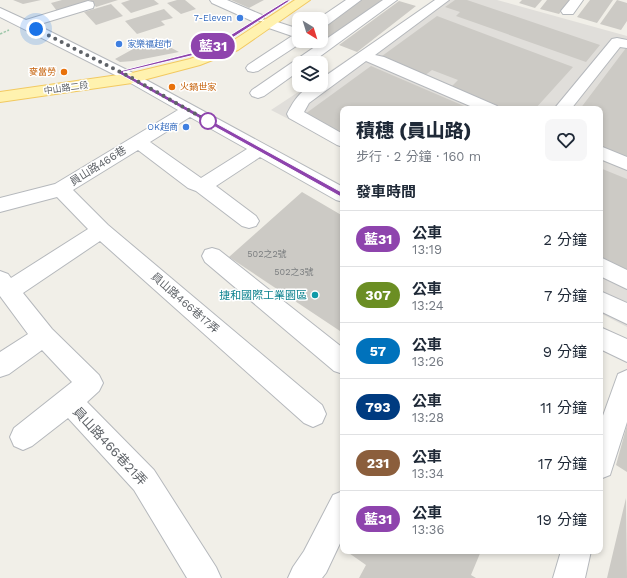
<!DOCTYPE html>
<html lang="zh-TW">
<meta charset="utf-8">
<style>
body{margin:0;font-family:"Work Sans","Noto Sans TC",sans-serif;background:#f6f6f7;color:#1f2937;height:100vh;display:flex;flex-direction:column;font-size:15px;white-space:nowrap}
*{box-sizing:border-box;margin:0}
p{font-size:13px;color:#747a83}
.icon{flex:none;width:22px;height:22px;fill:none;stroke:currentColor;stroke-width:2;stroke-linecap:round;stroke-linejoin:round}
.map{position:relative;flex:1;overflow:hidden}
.sheet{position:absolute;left:340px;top:106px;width:263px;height:448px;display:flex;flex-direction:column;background:#fff;border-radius:8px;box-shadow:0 2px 6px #0003}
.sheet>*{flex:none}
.badge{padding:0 8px;border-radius:13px;font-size:14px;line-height:26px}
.needle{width:26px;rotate:142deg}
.tools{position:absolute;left:292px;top:12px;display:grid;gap:8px}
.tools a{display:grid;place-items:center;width:36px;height:36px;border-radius:8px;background:#fff;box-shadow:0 2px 6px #0003;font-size:20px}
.you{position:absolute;width:20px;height:20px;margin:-10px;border:3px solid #fff;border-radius:50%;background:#1a73e8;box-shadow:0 0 0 6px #1a73e833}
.map>.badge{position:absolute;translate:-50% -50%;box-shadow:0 0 0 2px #fff}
h2{padding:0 16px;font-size:15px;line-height:36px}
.round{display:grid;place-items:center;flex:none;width:42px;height:42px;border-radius:8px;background:#f6f6f7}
.overview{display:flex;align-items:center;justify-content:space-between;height:68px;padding:0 16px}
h1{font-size:19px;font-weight:800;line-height:30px}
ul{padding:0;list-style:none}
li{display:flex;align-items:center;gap:12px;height:56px;padding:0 16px;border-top:1px solid #e0e1e3}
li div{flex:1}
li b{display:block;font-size:15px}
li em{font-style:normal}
li .badge{min-width:44px;font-weight:700;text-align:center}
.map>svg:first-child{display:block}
</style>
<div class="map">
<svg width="627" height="578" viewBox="0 0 627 578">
<rect width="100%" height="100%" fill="#f1efe8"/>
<path fill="#e0deda" d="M436,0H497L627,36V327L600,313V109H343V147L271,110L309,85H321V77Z"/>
<path fill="#cccac5" d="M13,0H41L23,4Z
M62,0H87L89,3L57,11L51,3Z
M90,0H118L96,7Z
M130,0H154L159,4L131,13L121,3Z
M177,0H185L196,9L181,14L167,3Z
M231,0H264L249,8Z
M361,0H385L328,41L321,38V28Z
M455,0H467L600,45L586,62L456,16L460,12L445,7Z
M522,0H542L535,8L519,3Z
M547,0H570L559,14L540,9Z
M590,0H613L597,23L577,17Z
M617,0L627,3V21L621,30L600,24Z
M399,1L416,6L357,52L339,45Z
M111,4L123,16L96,25L84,12Z
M164,9L173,18L161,21L165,25L137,34L125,21Z
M437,16L573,67L535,109H504L451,87L458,80L432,70L424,76L382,56Z
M153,38L179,52L133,61L120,62L115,59Z
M626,48L627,49V158L600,147V109H580Z
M371,66L471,109H343V134L305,114Z
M600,168L627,179V273L600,260Z
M302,192L343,216V333L229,257Z
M627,425V472L616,465Z
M626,498L627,578H607Z
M346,551H481L471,575L476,578H359L366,565Z"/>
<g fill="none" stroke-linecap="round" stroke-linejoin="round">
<g stroke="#b5b8bc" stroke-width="2">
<path id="minor" d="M210,0H227L262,15L264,18L262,21H252L212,3Z
M346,0H361L326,26L321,27V19H318Z
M383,0H397L311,63H299V71L264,96L258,98L252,96L250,93L252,90Z
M435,0H449L375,55L384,57L497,106L499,109H477L366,61L309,103L304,112L343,134V147L337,145L289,118L287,114C294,100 303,85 321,85V79Z
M570,0H583L573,14H563L561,11Z
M88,1L93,2L94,5L93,8L37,25L137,75L343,187V202L336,200L260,157L216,186L256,216L259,221L256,226L249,228L242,226L196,191L188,188L138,150L73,190L108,225L322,405L326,414L322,423L313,427L304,423L100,241L23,293L52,329L99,375L103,383L99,391L87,402L154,470L216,567L221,578H187L134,490L68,418L32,446L23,450L14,446L10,437L14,428L72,382L42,350L9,374L0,377V352L28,334L0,296V271L8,274L11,278L88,229L57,197L0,212V198L55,184L178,110L127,81L0,17V8L26,20ZM190,117L247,149L201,178L150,142Z
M268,19L299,29V41H304L258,71L253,72L248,71L246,68L248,65L292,36L263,26L261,23L263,20Z
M617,38L627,40V48L620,47L571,109H554L612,39Z
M600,146L627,157V170L600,159Z
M212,248L219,250L343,348V374L334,371L205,262L202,256L205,250Z
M600,257L627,270V289L600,276Z
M600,291L627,303V324L600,311Z
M600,327L627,339V362L600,349Z
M627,370V422L610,475L600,479V424L618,374Z
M343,491V537L326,573L322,578H288L293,567L304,551L333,495Z
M561,551H591L585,578H553Z"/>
</g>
<g stroke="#f2c960" stroke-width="2">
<path id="major" d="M295,0H310L238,50L200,65L132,83L0,102V92L132,73L190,59L228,44Z"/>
</g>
<path stroke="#9cc7a9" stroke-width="1.5" stroke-dasharray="2.5 1.5" stroke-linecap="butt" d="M0,34L9,30"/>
<use href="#minor" fill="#fff" fill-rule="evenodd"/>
<use href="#major" fill="#fff2af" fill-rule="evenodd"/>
</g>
<path fill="#8e44ad" stroke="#fff" d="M287,0H291L223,44L199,54L123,72L345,194L346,195L343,198L116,72L195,52L219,42Z"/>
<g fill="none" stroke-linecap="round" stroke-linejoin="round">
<path stroke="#5f6368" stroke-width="4" stroke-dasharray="0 7.2" d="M36,29L132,78L208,121"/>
</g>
<g fill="#3f7fe0" stroke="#fff" stroke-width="1.5">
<circle cx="240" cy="18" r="4"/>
<circle cx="119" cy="44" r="4"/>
<circle cx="186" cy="127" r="4"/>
</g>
<g fill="#e8710a" stroke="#fff" stroke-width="1.5">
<circle cx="64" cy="72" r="4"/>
<circle cx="172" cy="87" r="4"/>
</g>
<circle fill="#fff" stroke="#8e44ad" stroke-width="2" cx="208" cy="121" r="8"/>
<circle fill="#0f9aa8" stroke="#fff" stroke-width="1.5" cx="315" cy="295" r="4"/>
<g text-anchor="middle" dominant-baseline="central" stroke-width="3" stroke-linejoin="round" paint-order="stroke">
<g font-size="9" fill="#366cbe" stroke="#fff" text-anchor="end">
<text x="232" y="18">7-Eleven</text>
<text x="127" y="44" text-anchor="start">家樂福超市</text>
<text x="178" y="127">OK超商</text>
</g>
<g font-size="9" fill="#c56008" stroke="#fff" text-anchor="end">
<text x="56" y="72">麥當勞</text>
<text x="180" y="87" text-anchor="start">火鍋世家</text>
</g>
<g font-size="9" fill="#5f6368" stroke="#fff">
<text transform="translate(66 88) rotate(-8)">中山路二段</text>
</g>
<g font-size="9" fill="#7a7d7f">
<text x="267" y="254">502之2號</text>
<text x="294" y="272">502之3號</text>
</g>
<g font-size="11" fill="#5f6368" stroke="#fff">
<text transform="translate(98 166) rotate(-32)">員山路466巷</text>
<text transform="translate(185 303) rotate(41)">員山路466巷17弄</text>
</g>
<g font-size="11" fill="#0d838f" stroke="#fff" text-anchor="end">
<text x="307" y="295">捷和國際工業園區</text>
</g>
<g font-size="13" fill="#5f6368" stroke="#fff">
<text transform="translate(110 446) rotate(47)">員山路466巷21弄</text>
</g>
</g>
</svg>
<div class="tools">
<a><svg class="needle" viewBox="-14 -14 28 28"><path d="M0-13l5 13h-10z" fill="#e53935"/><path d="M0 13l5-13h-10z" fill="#747a83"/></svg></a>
<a><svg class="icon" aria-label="layers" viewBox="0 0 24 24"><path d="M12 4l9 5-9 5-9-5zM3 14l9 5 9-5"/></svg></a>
</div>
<div class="you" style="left:36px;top:29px"></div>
<b class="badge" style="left:213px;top:46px;background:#8e44ad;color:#fff">藍31</b>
<section class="sheet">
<div class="overview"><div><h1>積穗 (員山路)</h1><p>步行 · 2 分鐘 · 160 m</p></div><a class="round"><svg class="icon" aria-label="heart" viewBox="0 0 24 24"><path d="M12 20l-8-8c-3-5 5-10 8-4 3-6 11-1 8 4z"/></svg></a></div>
<h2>發車時間</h2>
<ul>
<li><span class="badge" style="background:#8e44ad;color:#fff">藍31</span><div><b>公車</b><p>13:19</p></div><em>2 分鐘</em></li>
<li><span class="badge" style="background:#6b8e23;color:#fff">307</span><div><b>公車</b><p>13:24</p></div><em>7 分鐘</em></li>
<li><span class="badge" style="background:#0072bc;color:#fff">57</span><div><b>公車</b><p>13:26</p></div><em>9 分鐘</em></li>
<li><span class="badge" style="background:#003b80;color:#fff">793</span><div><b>公車</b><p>13:28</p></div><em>11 分鐘</em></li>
<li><span class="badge" style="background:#8b5e3c;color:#fff">231</span><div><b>公車</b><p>13:34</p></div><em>17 分鐘</em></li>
<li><span class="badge" style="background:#8e44ad;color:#fff">藍31</span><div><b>公車</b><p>13:36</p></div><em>19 分鐘</em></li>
</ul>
</section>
</div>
